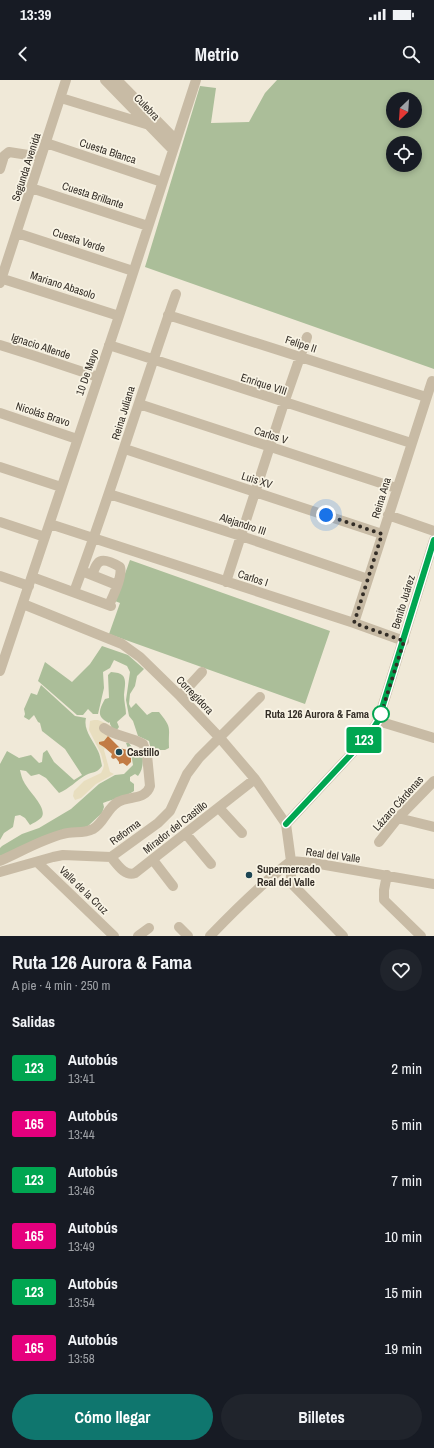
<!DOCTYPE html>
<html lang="es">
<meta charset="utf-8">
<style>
body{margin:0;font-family:"Archivo Narrow",sans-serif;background:#20242c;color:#f1f3f6;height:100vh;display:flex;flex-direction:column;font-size:15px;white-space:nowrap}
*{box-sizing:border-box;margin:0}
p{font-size:13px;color:#9ea1a6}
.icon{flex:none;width:22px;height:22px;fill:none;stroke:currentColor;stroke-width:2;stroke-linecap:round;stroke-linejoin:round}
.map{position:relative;height:856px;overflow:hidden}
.side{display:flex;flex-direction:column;background:#171b24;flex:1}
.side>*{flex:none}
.badge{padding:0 8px;border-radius:3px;font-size:14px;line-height:26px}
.needle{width:26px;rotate:205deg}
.buttons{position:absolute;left:386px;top:12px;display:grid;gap:8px}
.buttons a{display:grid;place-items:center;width:36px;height:36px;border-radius:50%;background:#171b24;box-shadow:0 2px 6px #0003;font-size:20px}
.you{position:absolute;width:20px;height:20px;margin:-10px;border:3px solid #fff;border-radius:50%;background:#1a73e8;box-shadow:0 0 0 6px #1a73e833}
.map>.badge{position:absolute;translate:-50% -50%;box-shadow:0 0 0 2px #fff}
h2{padding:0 12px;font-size:15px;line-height:36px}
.round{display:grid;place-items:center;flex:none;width:42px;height:42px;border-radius:21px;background:#20242c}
.head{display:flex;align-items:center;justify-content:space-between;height:68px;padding:0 12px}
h1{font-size:19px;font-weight:700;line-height:30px}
.cta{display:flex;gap:8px;margin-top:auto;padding:8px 12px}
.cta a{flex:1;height:46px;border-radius:24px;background:#0f766e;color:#fff;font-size:16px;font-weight:700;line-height:46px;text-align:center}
.cta a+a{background:#20242c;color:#f1f3f6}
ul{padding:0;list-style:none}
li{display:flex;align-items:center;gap:12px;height:56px;padding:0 12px}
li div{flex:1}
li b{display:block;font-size:15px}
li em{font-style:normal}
li .badge{min-width:44px;font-weight:700;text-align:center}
.status{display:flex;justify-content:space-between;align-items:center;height:28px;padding:0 20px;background:#171b24;direction:ltr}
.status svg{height:11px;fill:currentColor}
header{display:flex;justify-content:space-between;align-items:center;height:52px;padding:0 12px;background:#171b24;font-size:18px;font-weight:700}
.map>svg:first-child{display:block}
</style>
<div class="status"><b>13:39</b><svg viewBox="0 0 49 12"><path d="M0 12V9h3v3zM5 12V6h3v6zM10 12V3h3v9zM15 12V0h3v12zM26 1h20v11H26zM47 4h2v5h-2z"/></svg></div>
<header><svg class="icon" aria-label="back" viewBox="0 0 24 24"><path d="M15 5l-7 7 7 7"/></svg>Metrio<svg class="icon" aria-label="search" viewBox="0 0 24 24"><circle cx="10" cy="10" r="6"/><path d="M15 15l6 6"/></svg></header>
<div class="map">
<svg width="434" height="856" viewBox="0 0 434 856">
<rect width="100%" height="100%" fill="#f0e9d8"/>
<path fill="#abbe99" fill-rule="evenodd" d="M277,0H434V289L145,187L200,6L216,8L211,43L249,42L265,13ZM393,19H415V41H393ZM393,63H415V85H393Z
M130,480L330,551L305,624L109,554L120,523L115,521Z
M102,566L128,575L144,589L137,596L135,606L130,614L129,624L131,628L136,623L147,635L152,632H159C173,649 168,647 169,668L165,670H151L149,661L138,656L133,641L129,636L126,620L130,592L127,586L114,580L110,588L103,592L104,608L98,634H93L88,629L83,635H77L38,601L45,582L72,602L90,584Z
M111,592C129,593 125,602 124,615C124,622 126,628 126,634L117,642L119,647L116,651L113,650L110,644V642L109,643C96,637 99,630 105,619L109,618L108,595Z
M41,605L75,636L86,638C83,650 93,660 98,671C100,675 101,681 102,686C96,694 94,691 86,695C77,700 69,709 59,713L46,698L39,694L31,696L26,691L20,690C21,694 22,699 24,702C28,711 49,729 41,738C38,741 33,743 30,745L25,738L20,735L15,736L13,747L4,753L0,760V684L7,671L19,678L31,675L39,683L42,682L43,673L47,670L54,682L74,700L82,695L65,669L42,651L40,643L38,642L34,635L29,640L24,637L25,634L24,629L31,613L37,615Z
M126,663H129L136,673L143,674C143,682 143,690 138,696L135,694L130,697V701L134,704V711C126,717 113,719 103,723L104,727L102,733L88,746L0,776V768L2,766L22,754L39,748L71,729L99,704L115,695L124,694L133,685L132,679Z"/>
<path fill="#e8debf" d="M94,640H98L110,645L112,651L104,670L110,692L114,694L96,704L81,718L75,720L73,716L74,711L84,701L101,693L103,689L104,685L101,674L89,650L90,641Z"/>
<path fill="#c27b44" d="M108,656L120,668L127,670L131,677V682L127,686L123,683L119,684V682L116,678L113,679L111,677L112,674L104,667L99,664V662L104,661Z"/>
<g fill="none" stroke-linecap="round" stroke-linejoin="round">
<path stroke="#c8bba5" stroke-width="10" d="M105,0L173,70
M117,0L176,60
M61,18L146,44
M46,63L162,102
M0,89L4,76L9,72L41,77
M31,108L148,146
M17,153L133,191
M0,198L119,236
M0,203L66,0
M168,235L426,317
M0,265L35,276L98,297
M109,265L411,363
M139,324L396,408
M0,333L77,359
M125,369L382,454
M0,387L61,407
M109,414L241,456L368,499
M388,435L434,451
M0,442L45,457
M50,444L354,543L404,561
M87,493L117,505
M92,495C94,491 95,486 98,483C103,477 115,484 120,487C123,496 113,516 109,525
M0,496L29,506
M32,497L111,526
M226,502L284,323L307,257
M74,512C111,413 141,313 176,214
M23,524L122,564L140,577L180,616L220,658L255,699L286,744L291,781V798L294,806L343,856
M354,543L432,301
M0,591L119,236L196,0
M180,616L202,592
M378,641L434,658
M219,728L242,753
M398,738L434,747
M286,744L369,655L378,641L434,460
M186,754L211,784
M379,762L398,738L434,701
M111,777C117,784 125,797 135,793L255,699
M153,780L173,806
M0,781C21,772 40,760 63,754C73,751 83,754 93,749C104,743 107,728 118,722C129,716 146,720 150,706L147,675L143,664C130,656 116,657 104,648
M37,782L114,856
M0,792L53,777L63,775L111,777L158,743L170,731L187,694L199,678L260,617
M387,795L384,810V820L421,856
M179,847L188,856
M138,856L149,848
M210,856C236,829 261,804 291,781L314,783L434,804"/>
</g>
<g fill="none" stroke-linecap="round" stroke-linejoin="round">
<g stroke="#fff" stroke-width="9">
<path id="line" d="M286,744L369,655L378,641L434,460"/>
</g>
<use href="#line" stroke="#00a651" stroke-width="6"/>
<path stroke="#332d26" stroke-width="4" stroke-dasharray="0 7.2" d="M326,435L382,454L354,543L404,561L381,634"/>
</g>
<circle fill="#fff" stroke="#00a651" stroke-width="2" cx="381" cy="634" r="8"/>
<g fill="#1d4553" stroke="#f8f3e4" stroke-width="1.5">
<circle cx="119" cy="672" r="4"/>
<circle cx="249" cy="795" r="4"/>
</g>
<g text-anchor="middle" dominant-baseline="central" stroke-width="3.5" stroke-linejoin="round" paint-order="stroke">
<g font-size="11" fill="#332d26" stroke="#f8f3e4">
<text transform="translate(147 27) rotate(46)">Culebra</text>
<text transform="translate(108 71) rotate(18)">Cuesta Blanca</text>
<text transform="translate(26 87) rotate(-72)">Segunda Avenida</text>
<text transform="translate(93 115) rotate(18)">Cuesta Brillante</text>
<text transform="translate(79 160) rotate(18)">Cuesta Verde</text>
<text transform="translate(63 205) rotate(18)">Mariano Abasolo</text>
<text transform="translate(301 264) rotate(18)">Felipe II</text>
<text transform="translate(41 266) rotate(18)">Ignacio Allende</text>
<text transform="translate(87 292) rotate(-71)">10 De Mayo</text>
<text transform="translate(264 304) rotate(18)">Enrique VIII</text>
<text transform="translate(123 333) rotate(-73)">Reina Juliana</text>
<text transform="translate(43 334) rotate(18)">Nicolás Bravo</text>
<text transform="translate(271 355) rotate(18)">Carlos V</text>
<text transform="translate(257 400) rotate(18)">Luis XV</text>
<text transform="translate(381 418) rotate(-73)">Reina Ana</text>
<text transform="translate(243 444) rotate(18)">Alejandro III</text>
<text transform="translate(253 498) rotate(18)">Carlos I</text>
<text transform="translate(403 522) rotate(-73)">Benito Juárez</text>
<text transform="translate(195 615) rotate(46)">Corregidora</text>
<text transform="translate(398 723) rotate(-48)">Lázaro Cárdenas</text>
<text transform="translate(175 747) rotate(-38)">Mirador del Castillo</text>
<text transform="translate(125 752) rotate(-36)">Reforma</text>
<text transform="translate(333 775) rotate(8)">Real del Valle</text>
<text transform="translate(84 810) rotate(44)">Valle de la Cruz</text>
</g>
<g font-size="11" font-weight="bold" fill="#332d26" stroke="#f8f3e4" text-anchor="end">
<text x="369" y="634">Ruta 126 Aurora &amp; Fama</text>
</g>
<g font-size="11" font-weight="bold" fill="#332d26" stroke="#f8f3e4" text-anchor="start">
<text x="127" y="672">Castillo</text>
<text x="257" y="789">Supermercado<tspan x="257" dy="13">Real del Valle</tspan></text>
</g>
</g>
</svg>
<div class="buttons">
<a><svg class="needle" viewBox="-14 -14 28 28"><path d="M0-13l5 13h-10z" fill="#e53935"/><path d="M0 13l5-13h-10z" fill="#9ea1a6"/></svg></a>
<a><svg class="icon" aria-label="locate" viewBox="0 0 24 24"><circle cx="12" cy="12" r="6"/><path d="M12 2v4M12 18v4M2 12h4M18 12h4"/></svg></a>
</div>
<div class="you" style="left:326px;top:435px"></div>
<b class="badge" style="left:364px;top:660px;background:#00a651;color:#fff">123</b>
</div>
<section class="side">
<div class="head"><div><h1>Ruta 126 Aurora &amp; Fama</h1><p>A pie · 4 min · 250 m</p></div><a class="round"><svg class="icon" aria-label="heart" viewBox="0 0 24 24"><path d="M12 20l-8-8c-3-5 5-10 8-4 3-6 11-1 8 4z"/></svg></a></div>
<h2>Salidas</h2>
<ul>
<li><span class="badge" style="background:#00a651;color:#fff">123</span><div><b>Autobús</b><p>13:41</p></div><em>2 min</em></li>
<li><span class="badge" style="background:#e6007e;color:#fff">165</span><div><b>Autobús</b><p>13:44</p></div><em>5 min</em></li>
<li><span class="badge" style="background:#00a651;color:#fff">123</span><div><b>Autobús</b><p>13:46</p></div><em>7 min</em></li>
<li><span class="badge" style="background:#e6007e;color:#fff">165</span><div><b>Autobús</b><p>13:49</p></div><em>10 min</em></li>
<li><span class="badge" style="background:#00a651;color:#fff">123</span><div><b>Autobús</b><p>13:54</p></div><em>15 min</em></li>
<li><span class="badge" style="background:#e6007e;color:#fff">165</span><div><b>Autobús</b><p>13:58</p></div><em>19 min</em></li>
</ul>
<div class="cta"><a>Cómo llegar</a><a>Billetes</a></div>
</section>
